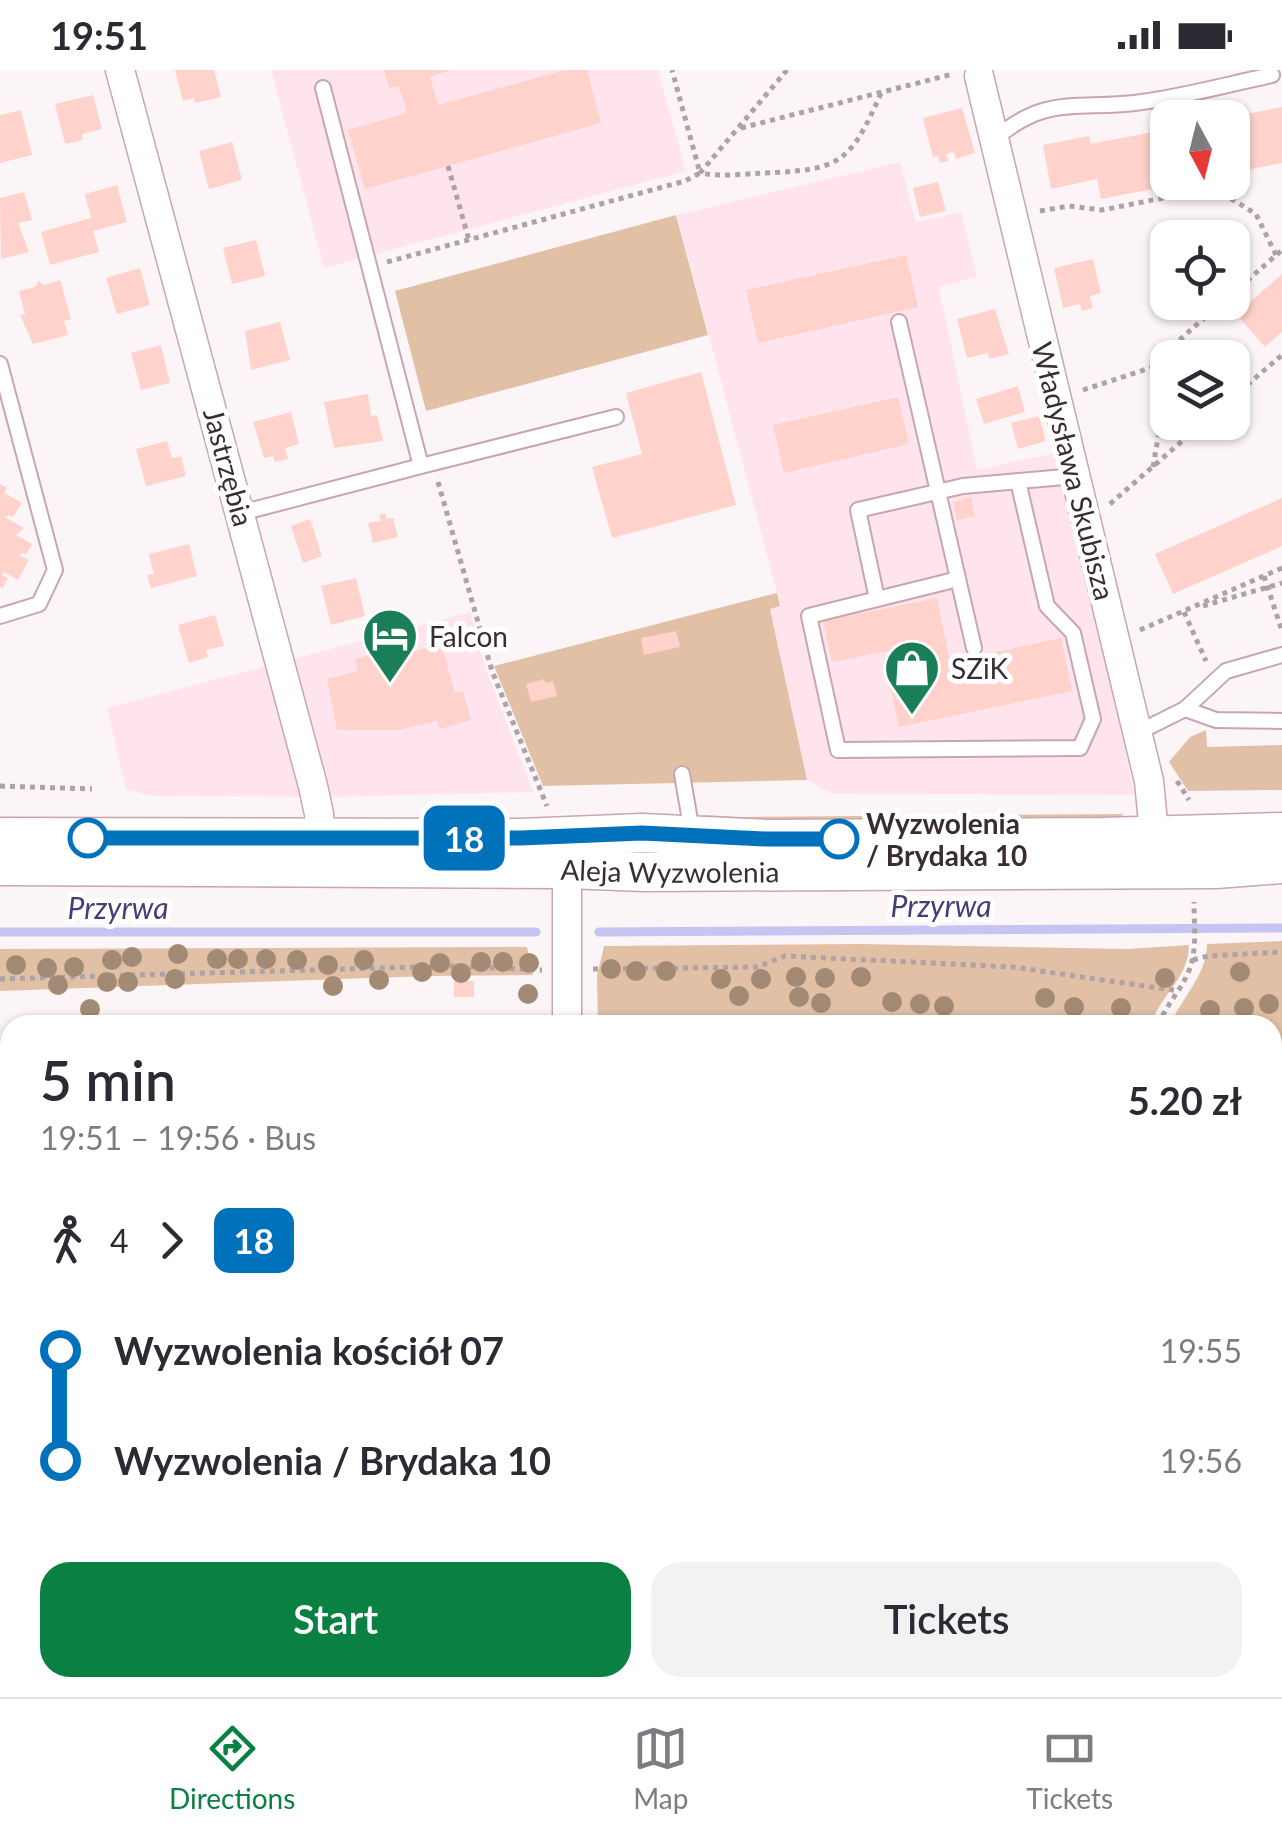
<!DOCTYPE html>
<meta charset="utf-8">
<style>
body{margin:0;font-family:Lato,sans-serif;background:#f2f2f3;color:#2b2b33;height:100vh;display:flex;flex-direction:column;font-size:38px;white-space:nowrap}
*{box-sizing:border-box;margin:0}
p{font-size:32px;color:#7c7c81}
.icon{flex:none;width:55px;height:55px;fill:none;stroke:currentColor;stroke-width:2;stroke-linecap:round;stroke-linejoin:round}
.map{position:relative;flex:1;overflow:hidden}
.panel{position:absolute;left:0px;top:945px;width:1282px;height:682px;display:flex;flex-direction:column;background:#fff;border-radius:30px 30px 0 0;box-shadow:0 2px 8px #0004}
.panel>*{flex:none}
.badge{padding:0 20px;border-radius:15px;font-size:35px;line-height:65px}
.needle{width:65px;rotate:173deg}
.fabs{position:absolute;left:1150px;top:30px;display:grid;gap:20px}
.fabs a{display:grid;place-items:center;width:100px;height:100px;border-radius:20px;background:#fff;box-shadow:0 2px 8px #0004;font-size:50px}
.map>.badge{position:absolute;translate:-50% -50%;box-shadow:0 0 0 5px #fff}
.legs{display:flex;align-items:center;gap:15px;height:110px;padding:0 40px;font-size:32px}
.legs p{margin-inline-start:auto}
.overview{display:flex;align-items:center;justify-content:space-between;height:170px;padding:0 40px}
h1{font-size:55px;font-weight:600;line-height:75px}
.primary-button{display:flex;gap:20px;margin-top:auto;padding:20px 40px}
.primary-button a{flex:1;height:115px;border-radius:30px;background:#0b8043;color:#fff;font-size:40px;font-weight:600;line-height:115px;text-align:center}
.primary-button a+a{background:#f2f2f3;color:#2b2b33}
ul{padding:0 40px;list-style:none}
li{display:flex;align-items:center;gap:35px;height:110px;font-size:38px}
li i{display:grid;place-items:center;width:15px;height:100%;margin:0 12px;background:currentColor}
li i::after{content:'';width:25px;height:25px;margin:-12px;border:8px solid;border-radius:50%;background:#fff}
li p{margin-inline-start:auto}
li:first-child i{background:linear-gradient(#0000 50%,currentColor 0)}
li:last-child i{background:linear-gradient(currentColor 50%,#0000 0)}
.status{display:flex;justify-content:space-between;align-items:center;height:70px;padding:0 50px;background:#fff;direction:ltr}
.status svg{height:28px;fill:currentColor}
.dock{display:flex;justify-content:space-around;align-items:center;height:140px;border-top:2px solid #e1e1e2;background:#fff;font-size:28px;color:#7c7c81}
.dock a{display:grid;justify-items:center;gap:5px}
.dock .on{color:#0b8043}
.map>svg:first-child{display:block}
</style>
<div class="status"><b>19:51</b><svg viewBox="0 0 49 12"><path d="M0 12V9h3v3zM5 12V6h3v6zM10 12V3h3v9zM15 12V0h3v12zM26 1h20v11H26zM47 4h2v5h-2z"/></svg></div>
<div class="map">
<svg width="1282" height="1627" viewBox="0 0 1282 1627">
<rect width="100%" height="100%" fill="#fcf5f7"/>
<path fill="#ffe4ed" d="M271,0H658L686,101L324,198Z
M900,92L916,152L961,142L977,207L939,217L977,400L1059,382L1135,725L832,724L807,710L770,538L779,535L777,523L677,145Z
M471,542L486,599L533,722L336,727L151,726L126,719L107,638Z"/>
<path fill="#e1c0a5" d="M676,145L708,265L426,341L395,221Z
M777,523L780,536L770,539L807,710L543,716L494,596Z
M1206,660L1207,677L1282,675V720L1188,721L1169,692L1190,667Z
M1124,744L1116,749L700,751L703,745L741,747Z
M1282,871V1004L1273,1005L1272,955H1170C1182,927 1207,905 1207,874Z
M861,874L1128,879L1189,875C1189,908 1160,925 1151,955H598L597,906L604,876Z
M527,877L533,905L429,906L0,921V879Z
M1273,1089H1282L1274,1333L1282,1344V1627H1270L1265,1618H1272Z
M10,1453V1612L0,1592V1462Z
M13,1618H130L138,1627H40L33,1619L24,1627H0Z
M396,1618L412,1623L416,1618H463L475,1623L621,1620L627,1627H389Z
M1042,1618H1253L1258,1627H1037L1034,1622Z"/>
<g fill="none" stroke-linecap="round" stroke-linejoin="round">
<path stroke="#c6c4f3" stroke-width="9" d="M0,862H536
M599,862L1282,858"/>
</g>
<path fill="#ffd2cb" d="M175,0H214L221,27L195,33L194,28L183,31Z
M384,0H451L430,7L438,35L565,0H587L601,53L365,119L348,60L407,43L399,16L389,18Z
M93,25L102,59L82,64L83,70L65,74L55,34Z
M1282,37V93L1232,103V47Z
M962,38L975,83L956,89L954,82L946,84L948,91L940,93L938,86L933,87L923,48Z
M21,40L32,85L0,93V45Z
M1168,59V116L1101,129L1097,109L1051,119L1043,75L1089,66L1091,74Z
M232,72L242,110L209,119L199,81Z
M938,112L946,141L920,147L913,118Z
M117,115L127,152L93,161L99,182L50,195L41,162L91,148L85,124Z
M24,122L32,150L18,153L29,182L1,189L0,128Z
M256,170L265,206L232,214L223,178Z
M906,185L918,237L758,273L746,220Z
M1093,189L1101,223L1090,226L1093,238L1082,241L1080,234L1063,238L1054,198Z
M140,198L150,235L117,244L106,208Z
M1282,204V262L1265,277L1236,244Z
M60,210L71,249L64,251L68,265L33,274L20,245L25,244L19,221L35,217L39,211L44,215Z
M995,239L1009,284L989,289L988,283L967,288L957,249Z
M280,252L290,290L251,300L245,261Z
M161,275L170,313L141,320L131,283Z
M701,302L736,435L612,468L592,397L642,384L626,323Z
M1018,316L1025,342L984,354L976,329Z
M368,324L371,346L377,345L383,371L334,378L324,332Z
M898,327L909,374L784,403L773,355Z
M291,342L299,374L285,378L288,389L275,392L273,386L264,388L253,352Z
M1039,346L1046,371L1018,379L1011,353Z
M167,371L172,388L181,386L186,406L146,416L136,379Z
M0,414L7,418L4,423L22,433L13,447L8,445L6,448L24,458L16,465L32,474L26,485L22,483L20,486L29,490L18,510L4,502L2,505L8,508L3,518L0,517Z
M971,427L975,446L957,450L953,432Z
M1282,428V476L1173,524L1155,484Z
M385,443L387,449L393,448L398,467L373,473L368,453L381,451L379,445Z
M310,449L322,486L303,493L291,456Z
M189,474L197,506L151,518L147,505L154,504L149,484Z
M356,508L365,546L331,555L321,516Z
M937,528L950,592L1061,568L1072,621L899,657L888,606L893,605L888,581L832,592L823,551Z
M215,545L224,576L206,580L208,587L189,593L178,555Z
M676,561L680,577L644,585L641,568Z
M441,574L455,623L463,621L471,650L440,659L437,651L398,660H337L327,609L358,601L355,589L381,582L383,590Z
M544,609L545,613L553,611L557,626L531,632L526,614Z
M454,911H474V927H454Z
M0,1090H10V1127L0,1128Z
M0,1300H10V1348H0Z
M165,1618H289V1620L238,1627H167Z
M819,1618H881L883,1619L875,1627H829Z"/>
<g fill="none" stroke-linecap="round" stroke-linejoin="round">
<g stroke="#c7a6b2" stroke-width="18">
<path id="lane" d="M995,69C1047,23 1081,41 1142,32C1186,26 1229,14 1272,5
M899,252L974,578
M0,294L55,500L39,534L0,546
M421,396L616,347
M241,443L421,396L323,18
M958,509L809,546L838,680L1080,678L1093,649L1073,563L1047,536L1018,411
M877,529L858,440L963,416L1076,406
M1185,639L1216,650L1282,651
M1137,663L1185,639L1226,601L1282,585
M682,704L692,762
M1272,1074H1282
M757,1618L767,1627"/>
</g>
<g stroke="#c7a6b2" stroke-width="31">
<path id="street" d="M120,0L313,716L319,744L321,785
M979,6L1149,711L1156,784
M567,955V782
M0,1162L10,1161
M0,1438L10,1430
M342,1627L348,1618
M1007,1627L1027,1618"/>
</g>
<g stroke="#c7a6b2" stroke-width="41">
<g id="secondary">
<path d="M0,767L521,768L642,763L767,769L1104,767L1282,762"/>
<path id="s1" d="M0,796L568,799L644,802L1216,799L1282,794"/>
</g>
</g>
<path stroke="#ada3a6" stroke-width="5" stroke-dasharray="5 5" stroke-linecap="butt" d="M787,0L700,103C720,107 743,104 763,103C840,100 850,94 881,23
M741,58L953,4
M448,96L469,170
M1214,118L1256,144L1276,185
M1040,141L1069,136L1102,140L1214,118L1213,112
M387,192L685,111L700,103L672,0
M1232,224L1282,180
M1083,320L1156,296
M1232,328L1282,285
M1153,397L1164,333L1155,292L1222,232
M438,412L492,601L547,736
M1110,434L1204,352
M1264,506L1282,561
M1203,536L1282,513
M1184,542L1206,591
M1140,560L1282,498
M1177,711L1189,730
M0,716L92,719
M1193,890L1208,886L1282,882
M593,899L757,897L785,886L1013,897L1179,921
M0,909L449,896L542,900
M1159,955C1165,936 1179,923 1187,905C1198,883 1194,856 1194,832
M1282,1228L1278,1335L1282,1340
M1272,1557L1282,1558
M966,1618L967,1627
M1259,1618L1264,1627
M7,1627L33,1619L65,1627
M382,1627L388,1618
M718,1627L722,1618
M910,1627V1618"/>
<use href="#lane" stroke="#fff" stroke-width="14"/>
<use href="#street" stroke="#fff" stroke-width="28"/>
<use href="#secondary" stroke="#fff" stroke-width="38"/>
</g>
<g fill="#a28a74">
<circle cx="178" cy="884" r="10"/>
<circle cx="132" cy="887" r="10"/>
<circle cx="217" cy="889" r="10"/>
<circle cx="238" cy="889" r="10"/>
<circle cx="266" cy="889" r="10"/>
<circle cx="112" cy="890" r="10"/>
<circle cx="297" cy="890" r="10"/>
<circle cx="364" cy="890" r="10"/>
<circle cx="481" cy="892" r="10"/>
<circle cx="503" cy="892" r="10"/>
<circle cx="440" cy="893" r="10"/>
<circle cx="529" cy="893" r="10"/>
<circle cx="16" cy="895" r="10"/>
<circle cx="328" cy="895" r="10"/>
<circle cx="74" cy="897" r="10"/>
<circle cx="47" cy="898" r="10"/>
<circle cx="611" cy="899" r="10"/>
<circle cx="636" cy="901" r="10"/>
<circle cx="666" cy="901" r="10"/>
<circle cx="422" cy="902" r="10"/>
<circle cx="1240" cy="902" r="10"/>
<circle cx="461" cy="903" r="10"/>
<circle cx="796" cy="907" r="10"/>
<circle cx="861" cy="907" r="10"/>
<circle cx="825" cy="908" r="10"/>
<circle cx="1165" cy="908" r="10"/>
<circle cx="175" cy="909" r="10"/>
<circle cx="721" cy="909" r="10"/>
<circle cx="761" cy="909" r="10"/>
<circle cx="379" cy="910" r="10"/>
<circle cx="107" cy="912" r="10"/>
<circle cx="128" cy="912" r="10"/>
<circle cx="58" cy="915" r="10"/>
<circle cx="333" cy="916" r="10"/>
<circle cx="528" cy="924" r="10"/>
<circle cx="739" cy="926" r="10"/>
<circle cx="799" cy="927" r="10"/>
<circle cx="1045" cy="928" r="10"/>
<circle cx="892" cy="932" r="10"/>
<circle cx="821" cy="933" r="10"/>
<circle cx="920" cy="934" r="10"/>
<circle cx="1269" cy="934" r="10"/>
<circle cx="944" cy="936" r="10"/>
<circle cx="1074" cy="937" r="10"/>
<circle cx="1121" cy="938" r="10"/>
<circle cx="1244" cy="938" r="10"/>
<circle cx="90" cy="939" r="10"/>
<circle cx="1210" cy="940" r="10"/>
</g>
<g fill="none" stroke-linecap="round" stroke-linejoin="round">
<g stroke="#fff" stroke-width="22">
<path id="line-1" d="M88,768H521L642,763L766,769H839"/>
</g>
<use href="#line-1" stroke="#0072bc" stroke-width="15"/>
</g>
<defs>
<g id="hotel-pin" transform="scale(2.875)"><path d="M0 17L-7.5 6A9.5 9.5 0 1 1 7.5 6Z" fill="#1a7f59" stroke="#fff"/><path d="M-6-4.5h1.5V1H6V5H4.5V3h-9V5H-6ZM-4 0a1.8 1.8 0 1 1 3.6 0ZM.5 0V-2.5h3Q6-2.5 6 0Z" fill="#fff"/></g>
<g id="shop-pin" transform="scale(2.875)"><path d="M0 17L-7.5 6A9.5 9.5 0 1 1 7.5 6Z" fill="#1a7f59" stroke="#fff"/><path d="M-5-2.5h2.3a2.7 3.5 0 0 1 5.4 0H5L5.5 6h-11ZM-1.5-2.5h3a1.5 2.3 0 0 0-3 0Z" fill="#fff"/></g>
</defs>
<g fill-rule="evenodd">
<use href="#hotel-pin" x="390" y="566"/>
<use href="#shop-pin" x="912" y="598"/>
</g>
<g fill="#fff" stroke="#0072bc" stroke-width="5">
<circle cx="88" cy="768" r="18"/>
<circle cx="839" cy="769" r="18"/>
</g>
<g text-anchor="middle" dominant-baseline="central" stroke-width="10" stroke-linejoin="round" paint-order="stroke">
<g font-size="28" fill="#3a2c31" stroke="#fff">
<text transform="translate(229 397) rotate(75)">Jastrzębia</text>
<text transform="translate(1074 401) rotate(76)">Władysława Skubisza</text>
<text stroke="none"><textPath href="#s1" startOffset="670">Aleja Wyzwolenia</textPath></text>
</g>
<g font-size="28" fill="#3a2c31" stroke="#fff" text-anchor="start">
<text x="429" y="566">Falcon</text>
<text x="951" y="598">SZiK</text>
</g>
<g font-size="28" font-weight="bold" fill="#3a2c31" stroke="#fff" text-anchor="start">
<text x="866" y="753">Wyzwolenia<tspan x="866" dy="32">/ Brydaka 10</tspan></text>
</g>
<g font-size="30" font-style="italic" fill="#453d77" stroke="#fff">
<text x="941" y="835">Przyrwa</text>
<text x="118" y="837">Przyrwa</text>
</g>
</g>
</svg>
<div class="fabs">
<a><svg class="needle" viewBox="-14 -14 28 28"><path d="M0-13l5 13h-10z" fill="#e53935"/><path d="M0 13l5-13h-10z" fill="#7c7c81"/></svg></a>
<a><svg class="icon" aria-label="locate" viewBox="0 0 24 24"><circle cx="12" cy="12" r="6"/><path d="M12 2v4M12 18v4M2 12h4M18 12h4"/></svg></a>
<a><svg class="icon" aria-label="layers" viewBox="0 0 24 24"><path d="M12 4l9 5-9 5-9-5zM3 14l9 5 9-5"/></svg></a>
</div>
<b class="badge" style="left:464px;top:768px;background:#0072bc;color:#fff">18</b>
<section class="panel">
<div class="overview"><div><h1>5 min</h1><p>19:51 – 19:56 · Bus</p></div><b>5.20 zł</b></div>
<div class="legs"><svg class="icon" aria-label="walk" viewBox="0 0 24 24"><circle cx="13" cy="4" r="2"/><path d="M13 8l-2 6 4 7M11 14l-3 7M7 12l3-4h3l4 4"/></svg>4<svg class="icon" aria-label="forward" viewBox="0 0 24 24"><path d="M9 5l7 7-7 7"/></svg><b class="badge" style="background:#0072bc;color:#fff">18</b></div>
<ul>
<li><i style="color:#0072bc"></i><b>Wyzwolenia kościół 07</b><p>19:55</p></li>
<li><i style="color:#0072bc"></i><b>Wyzwolenia / Brydaka 10</b><p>19:56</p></li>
</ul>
<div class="primary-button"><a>Start</a><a>Tickets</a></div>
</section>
</div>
<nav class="dock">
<a class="on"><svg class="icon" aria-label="directions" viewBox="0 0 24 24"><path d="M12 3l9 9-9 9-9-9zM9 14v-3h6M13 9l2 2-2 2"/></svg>Directions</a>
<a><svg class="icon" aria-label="map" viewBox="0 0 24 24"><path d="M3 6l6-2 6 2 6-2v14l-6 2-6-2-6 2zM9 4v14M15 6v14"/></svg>Map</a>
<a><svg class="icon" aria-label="tickets" viewBox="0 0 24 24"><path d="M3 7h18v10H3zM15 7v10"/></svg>Tickets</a>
</nav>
